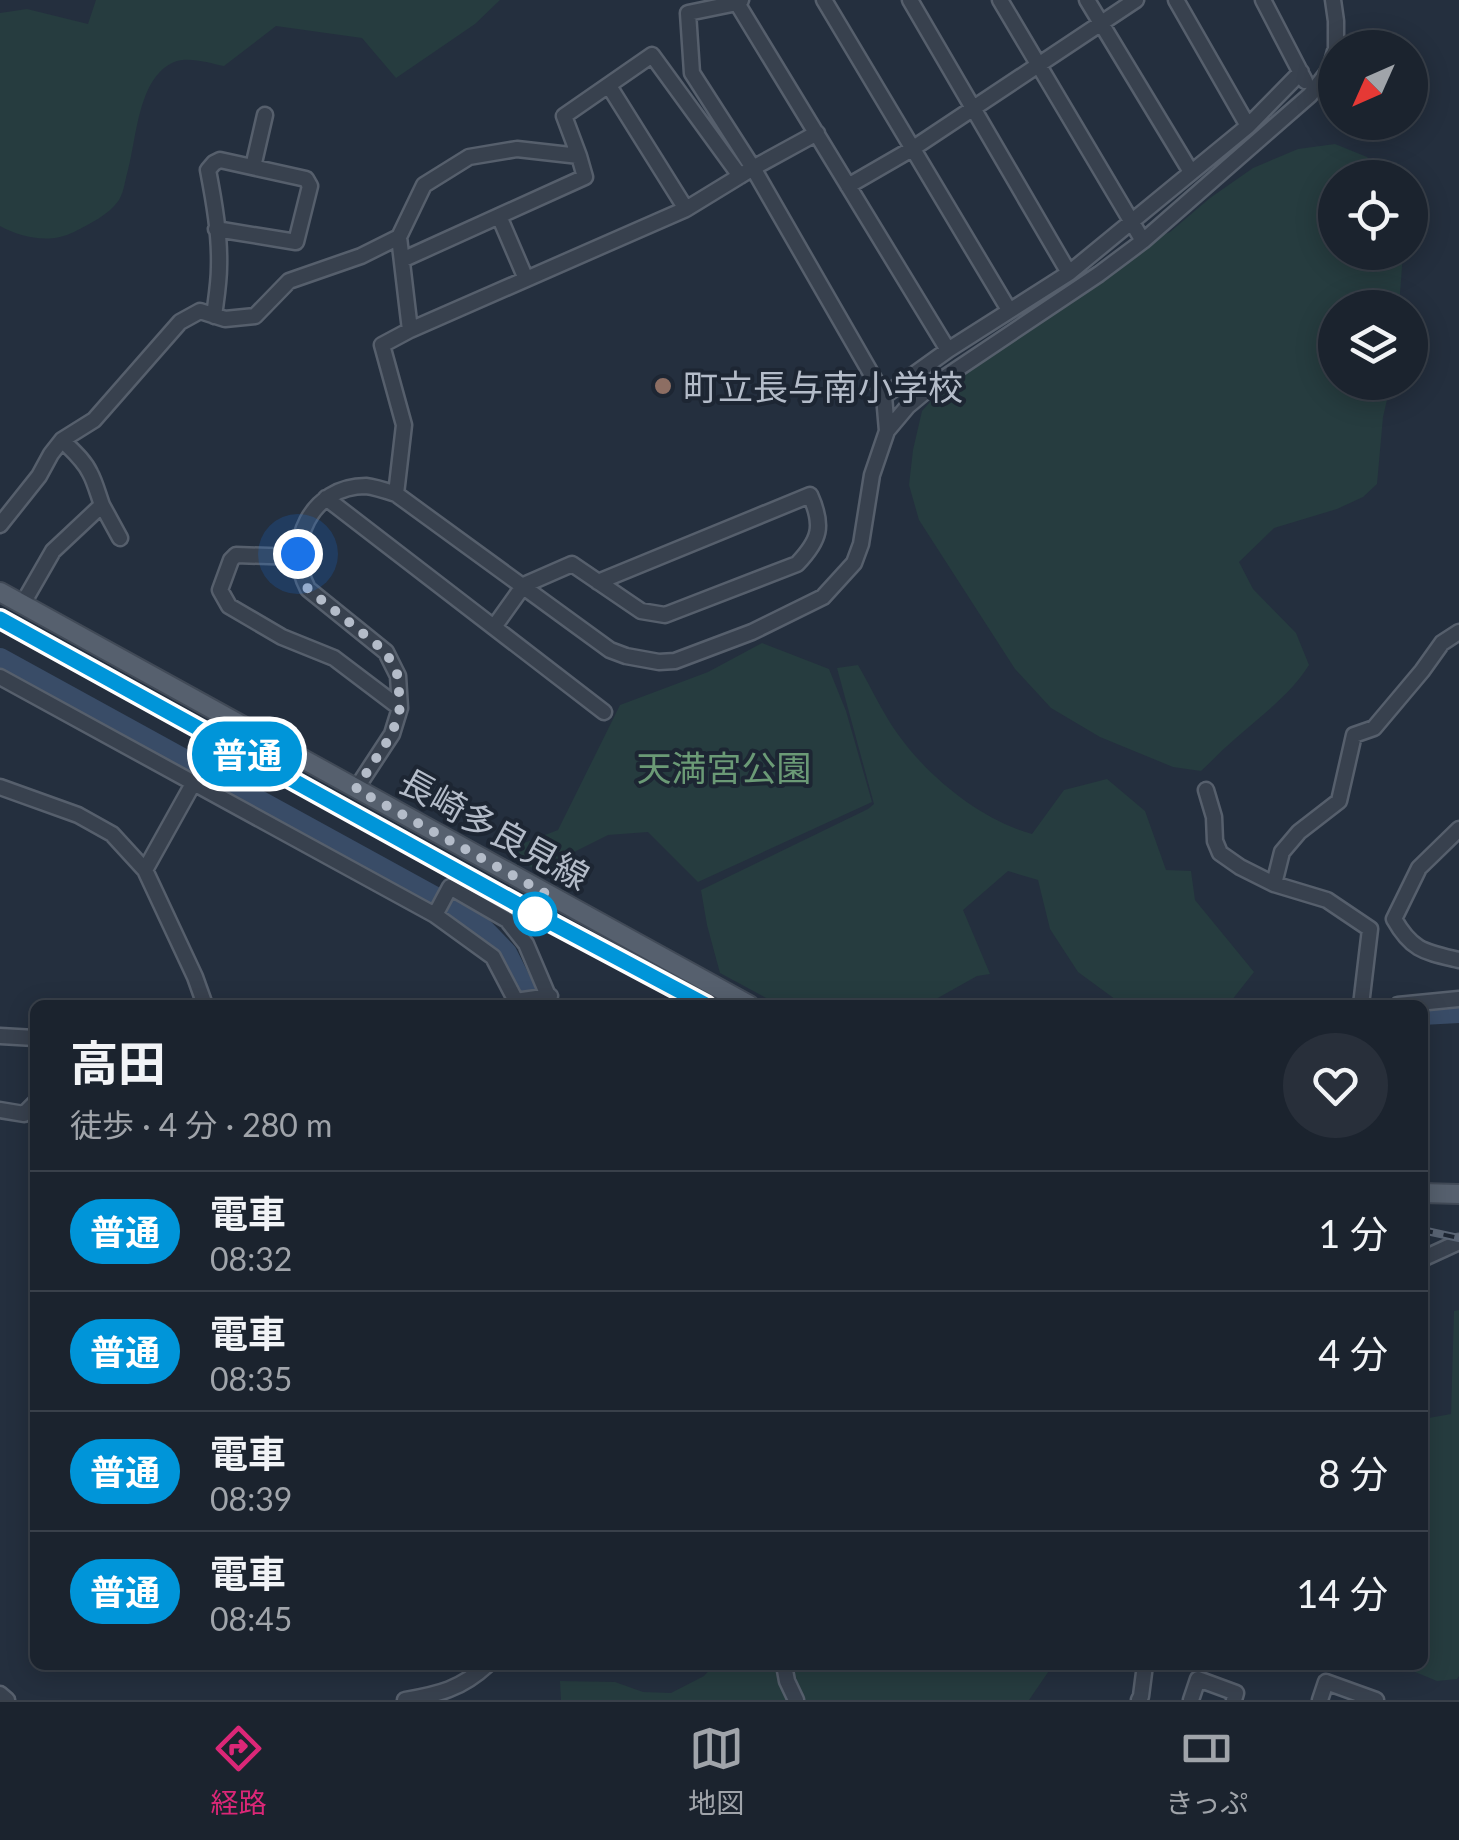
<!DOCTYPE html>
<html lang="ja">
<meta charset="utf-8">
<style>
body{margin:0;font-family:Lato,"Noto Sans JP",sans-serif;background:#282f3a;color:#f1f3f6;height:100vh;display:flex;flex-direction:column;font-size:38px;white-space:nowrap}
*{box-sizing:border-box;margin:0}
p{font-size:32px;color:#a0a4aa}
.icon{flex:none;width:55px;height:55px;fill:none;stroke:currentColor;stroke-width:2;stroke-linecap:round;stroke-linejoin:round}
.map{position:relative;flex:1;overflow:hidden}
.sheet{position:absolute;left:30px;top:1000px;width:1398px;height:670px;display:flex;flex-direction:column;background:#1b232e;border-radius:15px;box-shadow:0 5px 25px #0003,0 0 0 2px #39404a}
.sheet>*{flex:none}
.badge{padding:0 20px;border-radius:32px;font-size:35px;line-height:65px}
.needle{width:65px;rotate:225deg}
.tools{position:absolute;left:1318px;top:30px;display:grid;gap:20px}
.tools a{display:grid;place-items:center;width:110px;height:110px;border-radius:50%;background:#1b232e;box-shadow:0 5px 25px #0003,0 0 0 2px #39404a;font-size:50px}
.you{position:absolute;width:50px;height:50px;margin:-25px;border:8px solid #fff;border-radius:50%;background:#1a73e8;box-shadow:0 0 0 15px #1a73e833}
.map>.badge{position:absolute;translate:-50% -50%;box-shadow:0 0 0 5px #fff}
.round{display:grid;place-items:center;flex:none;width:105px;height:105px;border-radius:52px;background:#282f3a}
.headline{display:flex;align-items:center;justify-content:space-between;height:170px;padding:0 40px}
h1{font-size:48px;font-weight:700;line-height:75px}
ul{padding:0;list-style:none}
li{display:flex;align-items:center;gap:30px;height:120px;padding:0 40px;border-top:2px solid #39404a}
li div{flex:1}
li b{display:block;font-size:38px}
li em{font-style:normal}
li .badge{min-width:110px;font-weight:700;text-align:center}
.tabs{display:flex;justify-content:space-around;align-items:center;height:140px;border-top:2px solid #39404a;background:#1b232e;font-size:28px;color:#a0a4aa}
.tabs a{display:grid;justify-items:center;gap:5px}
.tabs .active{color:#db2777}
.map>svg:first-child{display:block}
</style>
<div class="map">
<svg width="1459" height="1700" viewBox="0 0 1459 1700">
<rect width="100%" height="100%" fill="#242f3e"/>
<path fill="#263c3f" d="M96,0H500L475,24L396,78L362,38L276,26L224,66C210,63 191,57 177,61C138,74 137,138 128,170C125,180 124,192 119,200C109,215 89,224 74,232C50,244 22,238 0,226V13L27,9L88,24Z
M1335,144L1367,157L1388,177L1335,178V252L1403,253L1399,307L1335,308V382L1391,383L1383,417L1377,484L1363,497L1337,509L1274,528L1239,562L1253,589L1296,633L1309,665C1290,695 1262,715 1236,738C1224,748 1213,760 1201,771L1173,767L1100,737L1051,708L1015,669L919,520L909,485L913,450L922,411L958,371L1101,261L1170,232L1210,198L1253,168L1298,149Z
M762,643L829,669L846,711L872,802L698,882L648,832L608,835L576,851L546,876L503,851L558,830L620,705L708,672Z
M858,665C871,687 882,712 897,733C928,777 981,820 1032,834L1064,790L1107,779L1145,811L1166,870L1191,871L1195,900L1254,972L1228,1005H1123L1078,972L1050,929L1038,880L1008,871L963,910L990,974L977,976L936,999V1005H779L720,973L707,925L701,890L868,809L874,804L837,668Z
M1459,1310V1676L1457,1679L1437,1681L1398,1665H1422L1423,1419L1451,1414L1454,1311Z
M714,1665H1053L1029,1700H561L560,1681L615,1682L643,1692L671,1693L704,1676Z"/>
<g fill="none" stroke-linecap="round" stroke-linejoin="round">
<path stroke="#394c67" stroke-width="22" d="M0,659L461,912L481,927L506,953L532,1005
M1422,1014L1459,1012"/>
<g stroke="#565f6c" stroke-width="19">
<path id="minor" d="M741,0L737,3L688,13L692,73L753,168L884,396L887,431
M824,0L1009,310
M910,0L1069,273
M1000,0L1143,241
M1087,0L1191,172
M1176,0L1248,126
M1263,0L1305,81
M1333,0L1336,21V48
M737,3L948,350
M609,86L686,209
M253,167L265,115
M848,186L912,149L1136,0
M499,216L526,279
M402,260L585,177L579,156
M214,316C216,300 219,283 219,267C220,235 214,201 208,170L214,163L220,160L306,179L310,186L296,242L216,229
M410,330L399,237L424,185L469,157L517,149L579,156L564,116L652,55L740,176
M884,396L948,350L1069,273L1248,126L1301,72
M396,494L404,425L382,345L410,330L686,209L753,168L817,133
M326,498L604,712
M102,505L120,538
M0,525L39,476L51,454L62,440L94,420L180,322L200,311L225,319L255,316L289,281L361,256L399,237
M299,557L236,555L231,560L220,590L229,606L282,637L334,658L400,708
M22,605L53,551L102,505C98,494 95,482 90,473C84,460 72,450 62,440
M494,627L524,585L572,564L641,611L665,615L797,564C820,540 824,526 810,495L598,582
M0,677L435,915L493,957L516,1001L550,996
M0,787L78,815L112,834L145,870L195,977L205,1005
M356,789L392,734L400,708L398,676L386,652L308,589C284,544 311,486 366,486C375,487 387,491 396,494L610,650L626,656L659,662L675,661L752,632L823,597L854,563L861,544L872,475L887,431L908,406L932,386L1099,274L1143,241L1310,95L1330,69L1335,51
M1206,790L1214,817L1215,841L1220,853L1240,867L1274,884L1327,900L1370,929L1361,1005
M1459,829L1419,868L1394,919C1412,951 1425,952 1459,960
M145,870L194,782
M1274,884L1282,852L1299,832L1339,801L1354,735L1374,728L1422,671L1442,643L1459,632
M435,915L450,887L507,920L526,944L552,1005
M1398,1005L1459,999
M0,1036L35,1038
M0,1110L24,1114L35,1103
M1422,1259L1459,1242
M784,1665L787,1681L796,1700
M0,1694L7,1700
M405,1700C439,1694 461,1689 487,1665
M1139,1700L1141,1696L1145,1665
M1191,1700L1198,1679L1236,1693L1234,1700
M1320,1700L1326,1682L1376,1700"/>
</g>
<g stroke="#414a57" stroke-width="22">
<path id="major" d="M0,592L749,1005
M1422,1193L1459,1194"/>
</g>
<use href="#minor" stroke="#38414e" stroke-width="14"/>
<use href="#major" stroke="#56606e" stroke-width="18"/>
<g stroke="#5a6575" stroke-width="8">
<path id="rail" d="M0,619L535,914L706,1005
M1422,1230L1459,1238"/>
</g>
<use href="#rail" stroke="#1d2633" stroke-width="4" stroke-dasharray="11" stroke-linecap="butt"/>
</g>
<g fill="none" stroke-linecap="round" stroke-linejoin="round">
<g stroke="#fff" stroke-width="22">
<path id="line" d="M0,619L535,914L706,1005"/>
</g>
<use href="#line" stroke="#0095d9" stroke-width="15"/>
<path stroke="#b4bcc9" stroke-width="10" stroke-dasharray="0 18" d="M298,554L301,576L308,589L386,652L398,676L400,708L392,734L356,789L552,897L535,914"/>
</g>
<circle fill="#8d6e63" stroke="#1d2633" stroke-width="4" cx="663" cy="386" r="10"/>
<circle fill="#fff" stroke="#0095d9" stroke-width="5" cx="535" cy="914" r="20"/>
<g text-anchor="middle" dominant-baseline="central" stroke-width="8" stroke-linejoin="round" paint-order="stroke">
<g font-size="35" fill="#b4bcc9" stroke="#1d2633" text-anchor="start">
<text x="683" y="386">町立長与南小学校</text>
</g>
<g font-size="35" fill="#6b9a76" stroke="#1d2633">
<text x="724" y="767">天満宮公園</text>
</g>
<g font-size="35" fill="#b4bcc9" stroke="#1d2633">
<text transform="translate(495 828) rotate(29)">長崎多良見線</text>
</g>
</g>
</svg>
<div class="tools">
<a><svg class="needle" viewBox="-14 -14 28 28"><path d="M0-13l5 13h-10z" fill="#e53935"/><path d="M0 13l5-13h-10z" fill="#a0a4aa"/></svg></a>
<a><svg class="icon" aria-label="locate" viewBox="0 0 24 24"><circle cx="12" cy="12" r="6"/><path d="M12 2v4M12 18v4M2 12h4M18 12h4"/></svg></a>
<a><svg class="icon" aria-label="layers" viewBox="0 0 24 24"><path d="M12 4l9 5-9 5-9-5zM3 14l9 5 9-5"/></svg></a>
</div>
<div class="you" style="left:298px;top:554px"></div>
<b class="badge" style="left:247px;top:754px;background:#0095d9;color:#fff">普通</b>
<section class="sheet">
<div class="headline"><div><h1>高田</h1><p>徒歩 · 4 分 · 280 m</p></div><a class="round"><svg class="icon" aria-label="heart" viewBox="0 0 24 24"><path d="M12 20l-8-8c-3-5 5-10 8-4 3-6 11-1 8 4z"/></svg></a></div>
<ul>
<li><span class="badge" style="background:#0095d9;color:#fff">普通</span><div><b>電車</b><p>08:32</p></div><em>1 分</em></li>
<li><span class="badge" style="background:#0095d9;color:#fff">普通</span><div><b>電車</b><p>08:35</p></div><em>4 分</em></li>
<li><span class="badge" style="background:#0095d9;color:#fff">普通</span><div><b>電車</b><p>08:39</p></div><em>8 分</em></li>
<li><span class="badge" style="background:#0095d9;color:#fff">普通</span><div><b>電車</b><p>08:45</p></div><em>14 分</em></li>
</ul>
</section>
</div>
<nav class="tabs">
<a class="active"><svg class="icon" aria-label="directions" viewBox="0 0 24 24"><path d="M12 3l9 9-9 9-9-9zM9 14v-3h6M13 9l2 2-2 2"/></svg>経路</a>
<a><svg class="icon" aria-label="map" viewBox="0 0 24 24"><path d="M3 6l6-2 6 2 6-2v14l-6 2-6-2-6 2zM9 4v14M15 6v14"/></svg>地図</a>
<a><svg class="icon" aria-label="tickets" viewBox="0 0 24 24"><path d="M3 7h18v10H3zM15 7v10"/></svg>きっぷ</a>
</nav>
